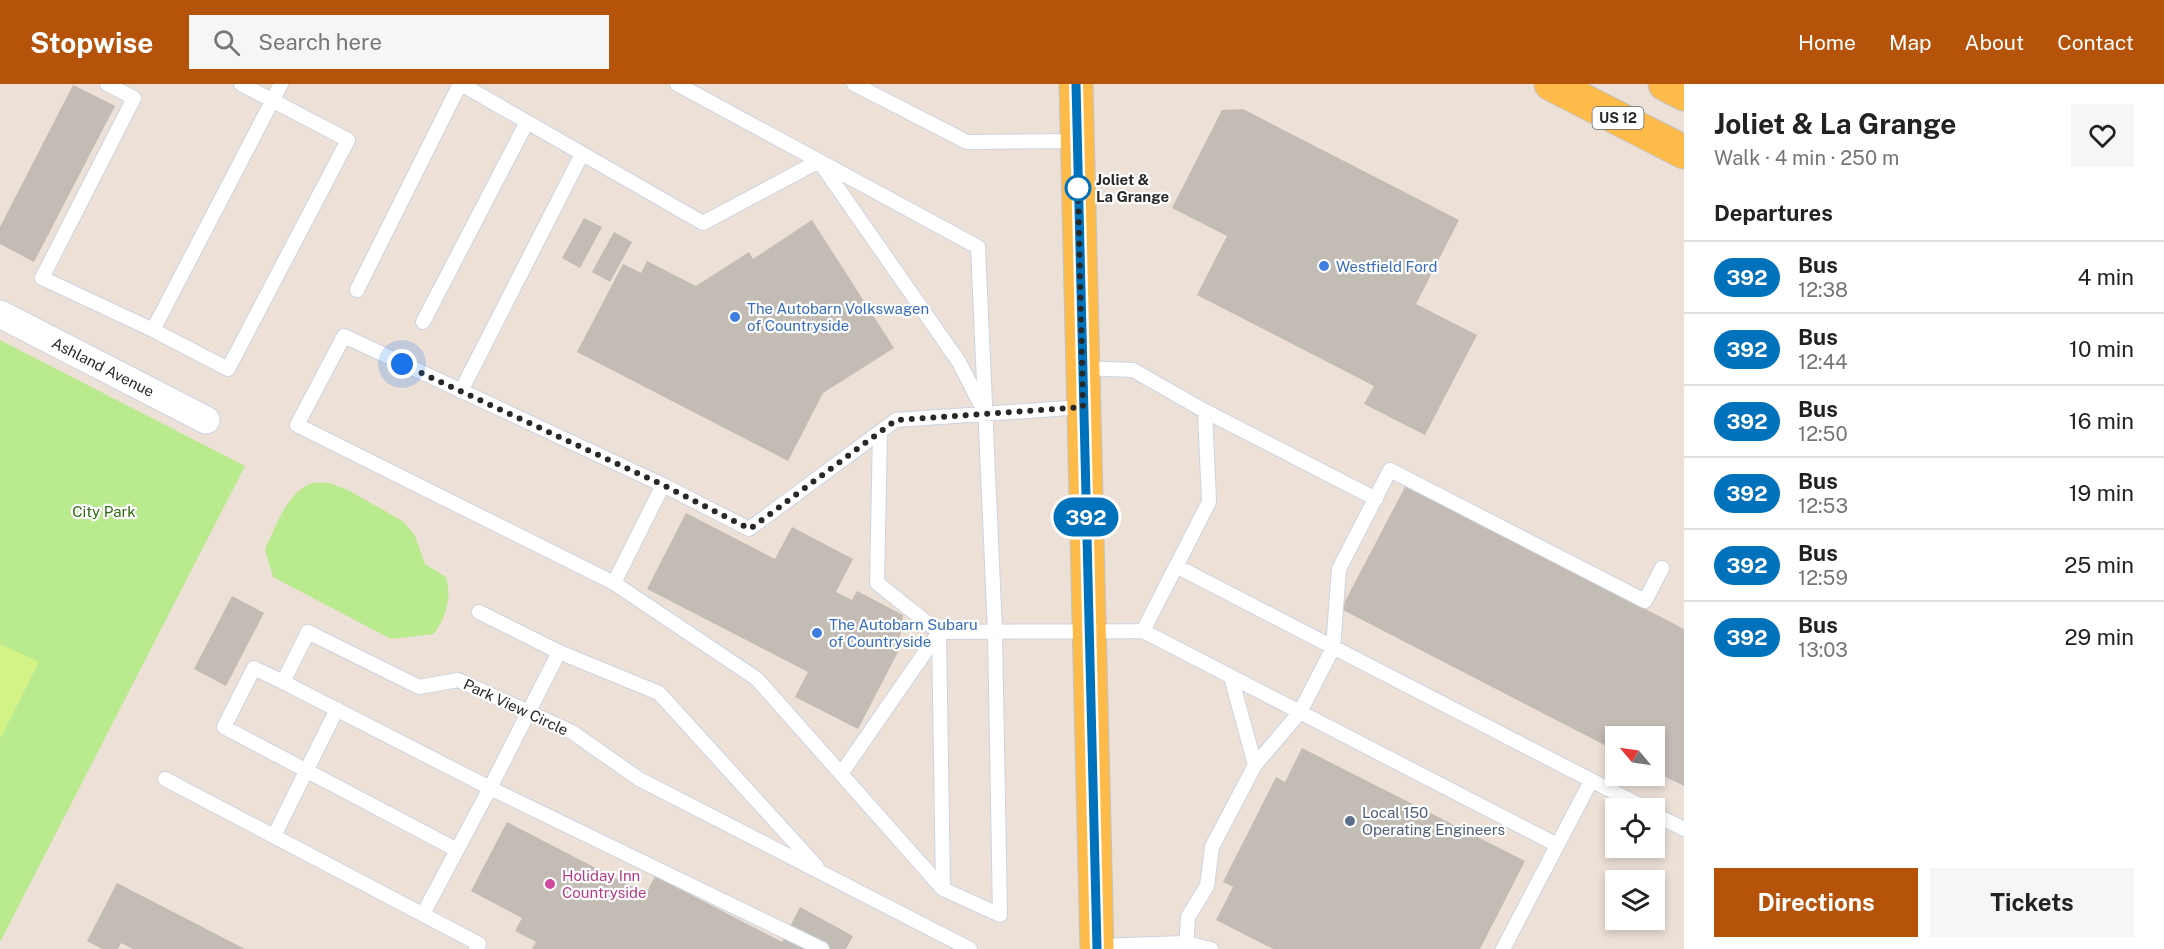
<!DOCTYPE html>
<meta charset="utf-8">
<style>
body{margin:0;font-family:"Public Sans",sans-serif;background:#f6f6f6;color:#222;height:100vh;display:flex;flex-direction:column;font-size:22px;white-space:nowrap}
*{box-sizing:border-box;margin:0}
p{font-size:20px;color:#767676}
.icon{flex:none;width:33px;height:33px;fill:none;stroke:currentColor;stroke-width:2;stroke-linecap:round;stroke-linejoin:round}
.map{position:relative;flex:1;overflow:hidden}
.side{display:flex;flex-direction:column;background:#fff;width:480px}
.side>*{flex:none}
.badge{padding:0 12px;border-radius:20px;font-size:21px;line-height:39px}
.needle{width:39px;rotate:299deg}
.tools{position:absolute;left:1605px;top:642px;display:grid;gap:12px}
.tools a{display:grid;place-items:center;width:60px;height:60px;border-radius:0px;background:#fff;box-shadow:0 3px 9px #0003;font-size:30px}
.you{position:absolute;width:30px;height:30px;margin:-15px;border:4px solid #fff;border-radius:50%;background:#1a73e8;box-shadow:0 0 0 9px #1a73e833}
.map>.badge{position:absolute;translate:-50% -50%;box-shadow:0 0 0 3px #fff}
h2{padding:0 30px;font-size:22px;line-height:54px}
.round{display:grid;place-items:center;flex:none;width:63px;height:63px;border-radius:0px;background:#f6f6f6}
.headline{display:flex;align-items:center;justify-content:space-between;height:102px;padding:0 30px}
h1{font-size:28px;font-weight:700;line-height:45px}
.cta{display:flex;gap:12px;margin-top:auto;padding:12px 30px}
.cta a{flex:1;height:69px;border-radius:0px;background:#b45309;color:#fff;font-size:24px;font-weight:700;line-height:69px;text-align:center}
.cta a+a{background:#f6f6f6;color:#222}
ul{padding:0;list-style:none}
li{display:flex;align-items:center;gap:18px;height:72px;padding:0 30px;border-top:2px solid #e0e0e0}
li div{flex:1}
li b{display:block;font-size:22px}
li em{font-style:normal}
li .badge{min-width:66px;font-weight:700;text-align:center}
header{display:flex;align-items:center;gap:36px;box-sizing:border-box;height:84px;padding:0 30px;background:#b45309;color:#fff}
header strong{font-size:28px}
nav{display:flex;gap:33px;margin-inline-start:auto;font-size:21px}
.search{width:420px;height:54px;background:#f6f6f6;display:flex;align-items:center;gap:15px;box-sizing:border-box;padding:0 21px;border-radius:0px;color:#767676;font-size:22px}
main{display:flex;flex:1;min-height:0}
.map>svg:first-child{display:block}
</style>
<header>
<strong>Stopwise</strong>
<div class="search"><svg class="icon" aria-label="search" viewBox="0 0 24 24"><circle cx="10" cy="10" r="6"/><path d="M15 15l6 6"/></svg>Search here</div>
<nav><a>Home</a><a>Map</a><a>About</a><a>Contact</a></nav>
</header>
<main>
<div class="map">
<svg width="1684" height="865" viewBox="0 0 1684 865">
<rect width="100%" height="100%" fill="#ece0d7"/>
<path fill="#b9ea8d" d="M0,256L245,382L0,858Z
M329,399L348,406L404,438L415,452L425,480L446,493C452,515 446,532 434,550L391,555L273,493L265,465C276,443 286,410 310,400C315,398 323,399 329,399Z"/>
<path fill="#d4f387" d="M0,560L39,578L0,655Z"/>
<path fill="#c3bcb4" d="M73,1L115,22L34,178L0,160V143Z
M1243,25L1459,136L1416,220L1477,251L1425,351L1364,320L1374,302L1197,211L1227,152L1172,124L1222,26Z
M584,134L602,143L580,184L562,174Z
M812,136L894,264L823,309L788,377L577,268L623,180L641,189L647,177L696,202L749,168L753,175Z
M614,148L632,158L610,198L592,188Z
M1406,401L1684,545V702L1654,687V652H1616V667L1341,525Z
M686,429L775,475L792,443L853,475L836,508L852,516L857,507L903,531L898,568L858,645L795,613L808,588L647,505Z
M232,512L264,529L226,602L194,585Z
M1302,664L1525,777L1480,865H1273L1216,836L1233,803L1223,798L1276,693L1285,698Z
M507,738L646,810L655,792L782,858L800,823L853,852L846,865H532L536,858L515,847L522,834L471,807Z
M117,799L245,865H133L121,859L118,865H102L87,857Z"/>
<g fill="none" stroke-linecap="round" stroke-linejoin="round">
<g stroke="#ccd4e3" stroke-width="16">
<path id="service" d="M107,0L134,14L42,194L153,246L228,285L348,56L241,0
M461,0L703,139L819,77L959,278L983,325
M677,0L978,163L995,547L1000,831L943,805L939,548C1007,547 1075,548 1143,547L1557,761
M854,0L967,58L1077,57
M357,206L460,0
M423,238L527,38
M153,246L281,0
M1083,284L1133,286L1205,327L1376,415
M461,307L582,70
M663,401L614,499L297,341L344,252L663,401L749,445L896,336L1083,323
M1176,482L1645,724
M614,499L757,595L943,805
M479,528L559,568L490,704L822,865
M1143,547L1209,418L1205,327
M559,568L659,609L817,783
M1231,593L1255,681
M283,598L254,584L224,643L457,766
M841,690L939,548L877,499L880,348
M165,695L479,860L476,865
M1654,730L1684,745
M274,752L337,625
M423,830L490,704L283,598L308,548L419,603L458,596L572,648L639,695L970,865
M1097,862L1185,859L1211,865
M1186,865L1188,833L1207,802L1212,763L1255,681L1300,628L1333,564L1339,485L1390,386L1645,517L1662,484
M1503,865L1591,697"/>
</g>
<g stroke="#ccd4e3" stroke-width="29">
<path id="minor" d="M0,230L206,336"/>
</g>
<g stroke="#c3c3c3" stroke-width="35">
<path id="primary" d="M1076,0L1097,865
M1551,0L1684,68
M1665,0L1684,10"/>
</g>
<use href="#service" stroke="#fff" stroke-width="14"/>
<use href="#minor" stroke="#fff" stroke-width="27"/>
<use href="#primary" stroke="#ffbb4a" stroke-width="33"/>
</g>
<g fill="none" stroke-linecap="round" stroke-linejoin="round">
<g stroke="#fff" stroke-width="14">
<path id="line" d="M1076,0L1097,865"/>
</g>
<use href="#line" stroke="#0072bc" stroke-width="9"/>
<path stroke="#282828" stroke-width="6" stroke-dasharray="0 10.8" d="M402,280L663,401L750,445L896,336L1083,323L1078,104"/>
</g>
<circle fill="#fff" stroke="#0072bc" stroke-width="3" cx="1078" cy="104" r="12"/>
<g fill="#3f7fe0" stroke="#fff" stroke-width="2">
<circle cx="1324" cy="182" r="6"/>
<circle cx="735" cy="233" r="6"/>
<circle cx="817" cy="549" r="6"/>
</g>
<circle fill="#5c6f8a" stroke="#fff" stroke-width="2" cx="1350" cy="737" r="6"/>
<circle fill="#d1479c" stroke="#fff" stroke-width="2" cx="550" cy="800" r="6"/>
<g text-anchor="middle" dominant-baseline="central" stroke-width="4.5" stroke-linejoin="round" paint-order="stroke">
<rect fill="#fff" stroke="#686868" stroke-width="1.5" x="1592.5" y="23" width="51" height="22" rx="4.5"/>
<g font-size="14" font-weight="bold" fill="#282828">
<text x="1618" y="34">US 12</text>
</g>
<g font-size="15" font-weight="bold" fill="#282828" stroke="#fff" text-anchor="start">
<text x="1096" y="95">Joliet &amp;<tspan x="1096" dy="17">La Grange</tspan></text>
</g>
<g font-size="15" fill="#366cbe" stroke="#fff" text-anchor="start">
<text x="1336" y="182">Westfield Ford</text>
<text x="747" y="224">The Autobarn Volkswagen<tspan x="747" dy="17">of Countryside</tspan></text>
<text x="829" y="540">The Autobarn Subaru<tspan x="829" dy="17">of Countryside</tspan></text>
</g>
<g font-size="15" fill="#282828" stroke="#fff">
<text transform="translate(103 283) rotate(27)">Ashland Avenue</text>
<text transform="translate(516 623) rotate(25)">Park View Circle</text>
</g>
<g font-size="15" fill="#306b11" stroke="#fff">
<text x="104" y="427">City Park</text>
</g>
<g font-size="15" fill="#4e5e75" stroke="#fff" text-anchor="start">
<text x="1362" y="728">Local 150<tspan x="1362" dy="17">Operating Engineers</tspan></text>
</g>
<g font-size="15" fill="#b23c85" stroke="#fff" text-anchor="start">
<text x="562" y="791">Holiday Inn<tspan x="562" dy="17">Countryside</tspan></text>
</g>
</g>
</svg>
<div class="tools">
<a><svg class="needle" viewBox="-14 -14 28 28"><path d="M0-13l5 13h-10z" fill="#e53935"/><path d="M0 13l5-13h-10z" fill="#767676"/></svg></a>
<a><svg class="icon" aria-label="locate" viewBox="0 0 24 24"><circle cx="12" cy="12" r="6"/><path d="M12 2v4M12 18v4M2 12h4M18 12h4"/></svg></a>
<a><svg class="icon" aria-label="layers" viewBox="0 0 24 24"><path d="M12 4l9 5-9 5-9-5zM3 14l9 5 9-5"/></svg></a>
</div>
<div class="you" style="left:402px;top:280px"></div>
<b class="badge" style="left:1086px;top:433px;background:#0072bc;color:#fff">392</b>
</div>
<section class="side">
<div class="headline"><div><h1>Joliet &amp; La Grange</h1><p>Walk · 4 min · 250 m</p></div><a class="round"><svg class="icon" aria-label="heart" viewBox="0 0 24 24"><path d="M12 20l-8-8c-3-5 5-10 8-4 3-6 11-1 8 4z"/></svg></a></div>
<h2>Departures</h2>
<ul>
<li><span class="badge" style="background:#0072bc;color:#fff">392</span><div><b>Bus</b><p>12:38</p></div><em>4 min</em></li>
<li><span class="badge" style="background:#0072bc;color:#fff">392</span><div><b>Bus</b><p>12:44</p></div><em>10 min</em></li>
<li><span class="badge" style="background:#0072bc;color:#fff">392</span><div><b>Bus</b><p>12:50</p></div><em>16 min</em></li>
<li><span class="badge" style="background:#0072bc;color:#fff">392</span><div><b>Bus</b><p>12:53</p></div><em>19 min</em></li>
<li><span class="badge" style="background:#0072bc;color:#fff">392</span><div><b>Bus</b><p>12:59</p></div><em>25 min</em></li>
<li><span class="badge" style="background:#0072bc;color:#fff">392</span><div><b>Bus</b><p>13:03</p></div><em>29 min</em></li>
</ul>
<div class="cta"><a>Directions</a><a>Tickets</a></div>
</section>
</main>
